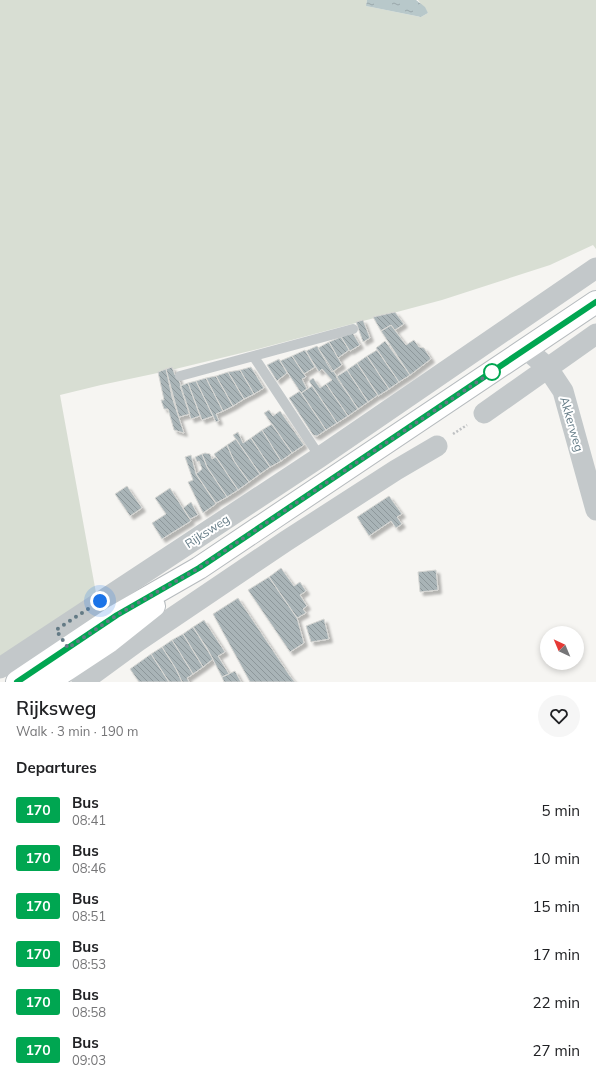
<!DOCTYPE html>
<meta charset="utf-8">
<style>
body{margin:0;font-family:Mulish,sans-serif;background:#f6f6f6;color:#202124;height:100vh;display:flex;flex-direction:column;font-size:15px;white-space:nowrap}
*{box-sizing:border-box;margin:0}
p{font-size:13px;color:#757577}
.icon{flex:none;width:22px;height:22px;fill:none;stroke:currentColor;stroke-width:2;stroke-linecap:round;stroke-linejoin:round}
.map{position:relative;height:682px;overflow:hidden}
.details{display:flex;flex-direction:column;background:#fff;flex:1}
.details>*{flex:none}
.badge{padding:0 8px;border-radius:3px;font-size:14px;line-height:26px}
.needle{width:26px;rotate:316deg}
.buttons{position:absolute;left:540px;top:626px;display:grid;gap:8px}
.buttons a{display:grid;place-items:center;width:44px;height:44px;border-radius:50%;background:#fff;box-shadow:0 2px 6px #0003;font-size:20px}
.you{position:absolute;width:20px;height:20px;margin:-10px;border:3px solid #fff;border-radius:50%;background:#1a73e8;box-shadow:0 0 0 6px #1a73e833}
.map>.badge{position:absolute;translate:-50% -50%;box-shadow:0 0 0 2px #fff}
h2{padding:0 16px;font-size:15px;line-height:36px}
.round{display:grid;place-items:center;flex:none;width:42px;height:42px;border-radius:21px;background:#f6f6f6}
.overview{display:flex;align-items:center;justify-content:space-between;height:68px;padding:0 16px}
h1{font-size:19px;font-weight:600;line-height:30px}
ul{padding:0;list-style:none}
li{display:flex;align-items:center;gap:12px;height:48px;padding:0 16px}
li div{flex:1}
li b{display:block;font-size:15px}
li em{font-style:normal}
li .badge{min-width:44px;font-weight:700;text-align:center}
.map>svg:first-child{display:block}
</style>
<div class="map">
<svg width="596" height="682" viewBox="0 0 596 682">
<defs>
<pattern id="water-ripples" width="26" height="14" patternUnits="userSpaceOnUse"><rect width="26" height="14" fill="#b8c8ca"/><path d="M2 4q2-2 4 0t4 0M15 11q2-2 4 0t4 0" fill="none" stroke="#99a7aa"/></pattern>
<pattern id="building-back-hatch" width="6" height="6" patternUnits="userSpaceOnUse"><rect width="6" height="6" fill="#a9b4b7"/><path d="M-1 5l2 2M0 0l6 6M5-1l2 2" fill="none" stroke="#8d979a"/></pattern>
<filter id="shadow"><feDropShadow dx="3.5" dy="3.5" stdDeviation="1" flood-color="#0004"/></filter>
</defs>
<rect width="100%" height="100%" fill="#f6f5f2"/>
<path fill="#d8ded3" d="M0,0H367L366,6L421,17L428,13L418,0H596V249L593,245L550,265L442,300L258,349L167,371L101,385L60,395L96,593L0,657Z"/>
<path fill="url(#water-ripples)" d="M367,0H416L425,7L428,13L421,17L366,6Z"/>
<path fill="url(#building-back-hatch)" stroke="#d7d7d4" filter="url(#shadow)" d="M395,312L404,324L395,330L391,325L381,331L373,317Z
M363,320L370,338L363,342L356,322Z
M391,325L406,345L414,340L419,347L424,348L431,359L410,375L381,331Z
M352,332L360,345L350,351L341,337Z
M341,337L349,350L338,358L329,342Z
M385,341L410,375L399,382L376,348Z
M329,342L342,365L332,372L318,348Z
M317,346L358,409L348,416L326,384L332,380L322,369L319,372L306,351Z
M305,350L315,367L304,374L292,356Z
M377,350L399,382L389,389L367,356Z
M292,356L306,377L302,379L307,389L301,393L280,361Z
M367,356L389,389L378,396L357,363Z
M279,359L287,373L277,381L267,365Z
M357,363L378,395L368,402L347,370Z
M172,367L175,375L177,374L190,414L179,417L166,369Z
M251,367L264,388L254,394L240,370Z
M166,369L172,397L184,433L174,430L168,409H164L161,400H164L158,372Z
M240,370L254,394L244,399L228,372Z
M347,370L368,402L358,409L336,377Z
M228,372L244,399L233,406L216,376Z
M216,376L233,406L223,411L206,378Z
M206,378L223,411L216,414L219,421L216,422L196,381Z
M313,378L320,388L326,384L348,416L337,423L309,381Z
M196,381L213,416L202,420L188,383Z
M188,383L200,416L191,419L180,386Z
M312,386L337,423L326,430L301,393Z
M300,391L326,430L317,436L313,435L289,398Z
M269,410L273,416L280,411L304,445L292,453L264,413Z
M272,424L292,453L281,461L262,430Z
M262,430L281,461L270,467L251,438Z
M238,432L243,443L251,438L270,467L260,474L233,435Z
M236,439L260,474L249,482L234,461L227,445Z
M227,445L234,461L249,482L238,490L214,454Z
M205,453L210,454L212,459L216,457L238,490L227,497L207,467L202,454Z
M202,454L207,467L227,497L216,503L196,474L202,469L199,461L197,462L195,457Z
M191,455L196,474L216,504L203,513L188,482L193,480L185,457Z
M127,486L142,508L130,516L115,494Z
M170,488L191,521L162,539L152,523L166,514L155,498Z
M389,496L402,514L397,517L402,524L396,528L391,521L369,536L357,517Z
M191,502L198,515L190,519L183,508Z
M281,568L294,586L300,582L306,591L300,595L307,606L303,609L306,613L297,618L269,577Z
M436,570L438,590L420,592L418,572Z
M269,577L297,618L304,643L290,652L248,590Z
M238,598L290,676L295,682H250L213,614Z
M324,619L329,639L311,642L306,626Z
M204,620L225,652L218,656L229,674L222,677L207,648L193,627Z
M193,627L213,659L203,667L183,634Z
M183,634L203,667L193,674L172,640Z
M172,640L193,674L187,678L189,682H182L176,669L162,647Z
M162,647L176,669L182,682H169L151,654Z
M151,654L165,676L169,682H139L130,669Z
M235,671L241,682H224L222,677Z"/>
<g fill="none" stroke-linecap="round" stroke-linejoin="round">
<g stroke="#b6bbbe" stroke-width="24">
<path id="primary" d="M17,682L117,615L199,568L596,302
M48,682L110,641L154,606"/>
</g>
<path stroke="#bfc1c3" stroke-width="2.5" stroke-dasharray="2 2" stroke-linecap="butt" d="M453,434L467,425"/>
<path stroke="#c3c8ca" stroke-width="10" d="M254,357L320,457
M180,376L353,329"/>
<path stroke="#c3c8ca" stroke-width="21" d="M526,349L547,367L563,391L596,510
M484,413L596,334
M0,668L320,457L596,268
M82,682L138,641L286,541L396,470L437,446"/>
<use href="#primary" stroke="#fff" stroke-width="22"/>
</g>
<g fill="none" stroke-linecap="round" stroke-linejoin="round">
<g stroke="#fff" stroke-width="9">
<path id="line" d="M17,682L117,615L199,568L596,302"/>
</g>
<use href="#line" stroke="#00a651" stroke-width="6"/>
<path stroke="#637a85" stroke-width="4" stroke-dasharray="0 7.2" d="M100,601L56,630L68,648L117,615L199,568L492,372"/>
</g>
<circle fill="#fff" stroke="#00a651" stroke-width="2" cx="492" cy="372" r="8"/>
<g text-anchor="middle" dominant-baseline="central" stroke-width="4" stroke-linejoin="round" paint-order="stroke">
<g font-size="12" fill="#637a85" stroke="#fff">
<text transform="translate(572 424) rotate(74)">Akkerweg</text>
<text transform="translate(207 531) rotate(-33)">Rijksweg</text>
</g>
</g>
</svg>
<div class="buttons">
<a><svg class="needle" viewBox="-14 -14 28 28"><path d="M0-13l5 13h-10z" fill="#e53935"/><path d="M0 13l5-13h-10z" fill="#757577"/></svg></a>
</div>
<div class="you" style="left:100px;top:601px"></div>
</div>
<section class="details">
<div class="overview"><div><h1>Rijksweg</h1><p>Walk · 3 min · 190 m</p></div><a class="round"><svg class="icon" aria-label="heart" viewBox="0 0 24 24"><path d="M12 20l-8-8c-3-5 5-10 8-4 3-6 11-1 8 4z"/></svg></a></div>
<h2>Departures</h2>
<ul>
<li><span class="badge" style="background:#00a651;color:#fff">170</span><div><b>Bus</b><p>08:41</p></div><em>5 min</em></li>
<li><span class="badge" style="background:#00a651;color:#fff">170</span><div><b>Bus</b><p>08:46</p></div><em>10 min</em></li>
<li><span class="badge" style="background:#00a651;color:#fff">170</span><div><b>Bus</b><p>08:51</p></div><em>15 min</em></li>
<li><span class="badge" style="background:#00a651;color:#fff">170</span><div><b>Bus</b><p>08:53</p></div><em>17 min</em></li>
<li><span class="badge" style="background:#00a651;color:#fff">170</span><div><b>Bus</b><p>08:58</p></div><em>22 min</em></li>
<li><span class="badge" style="background:#00a651;color:#fff">170</span><div><b>Bus</b><p>09:03</p></div><em>27 min</em></li>
</ul>
</section>
